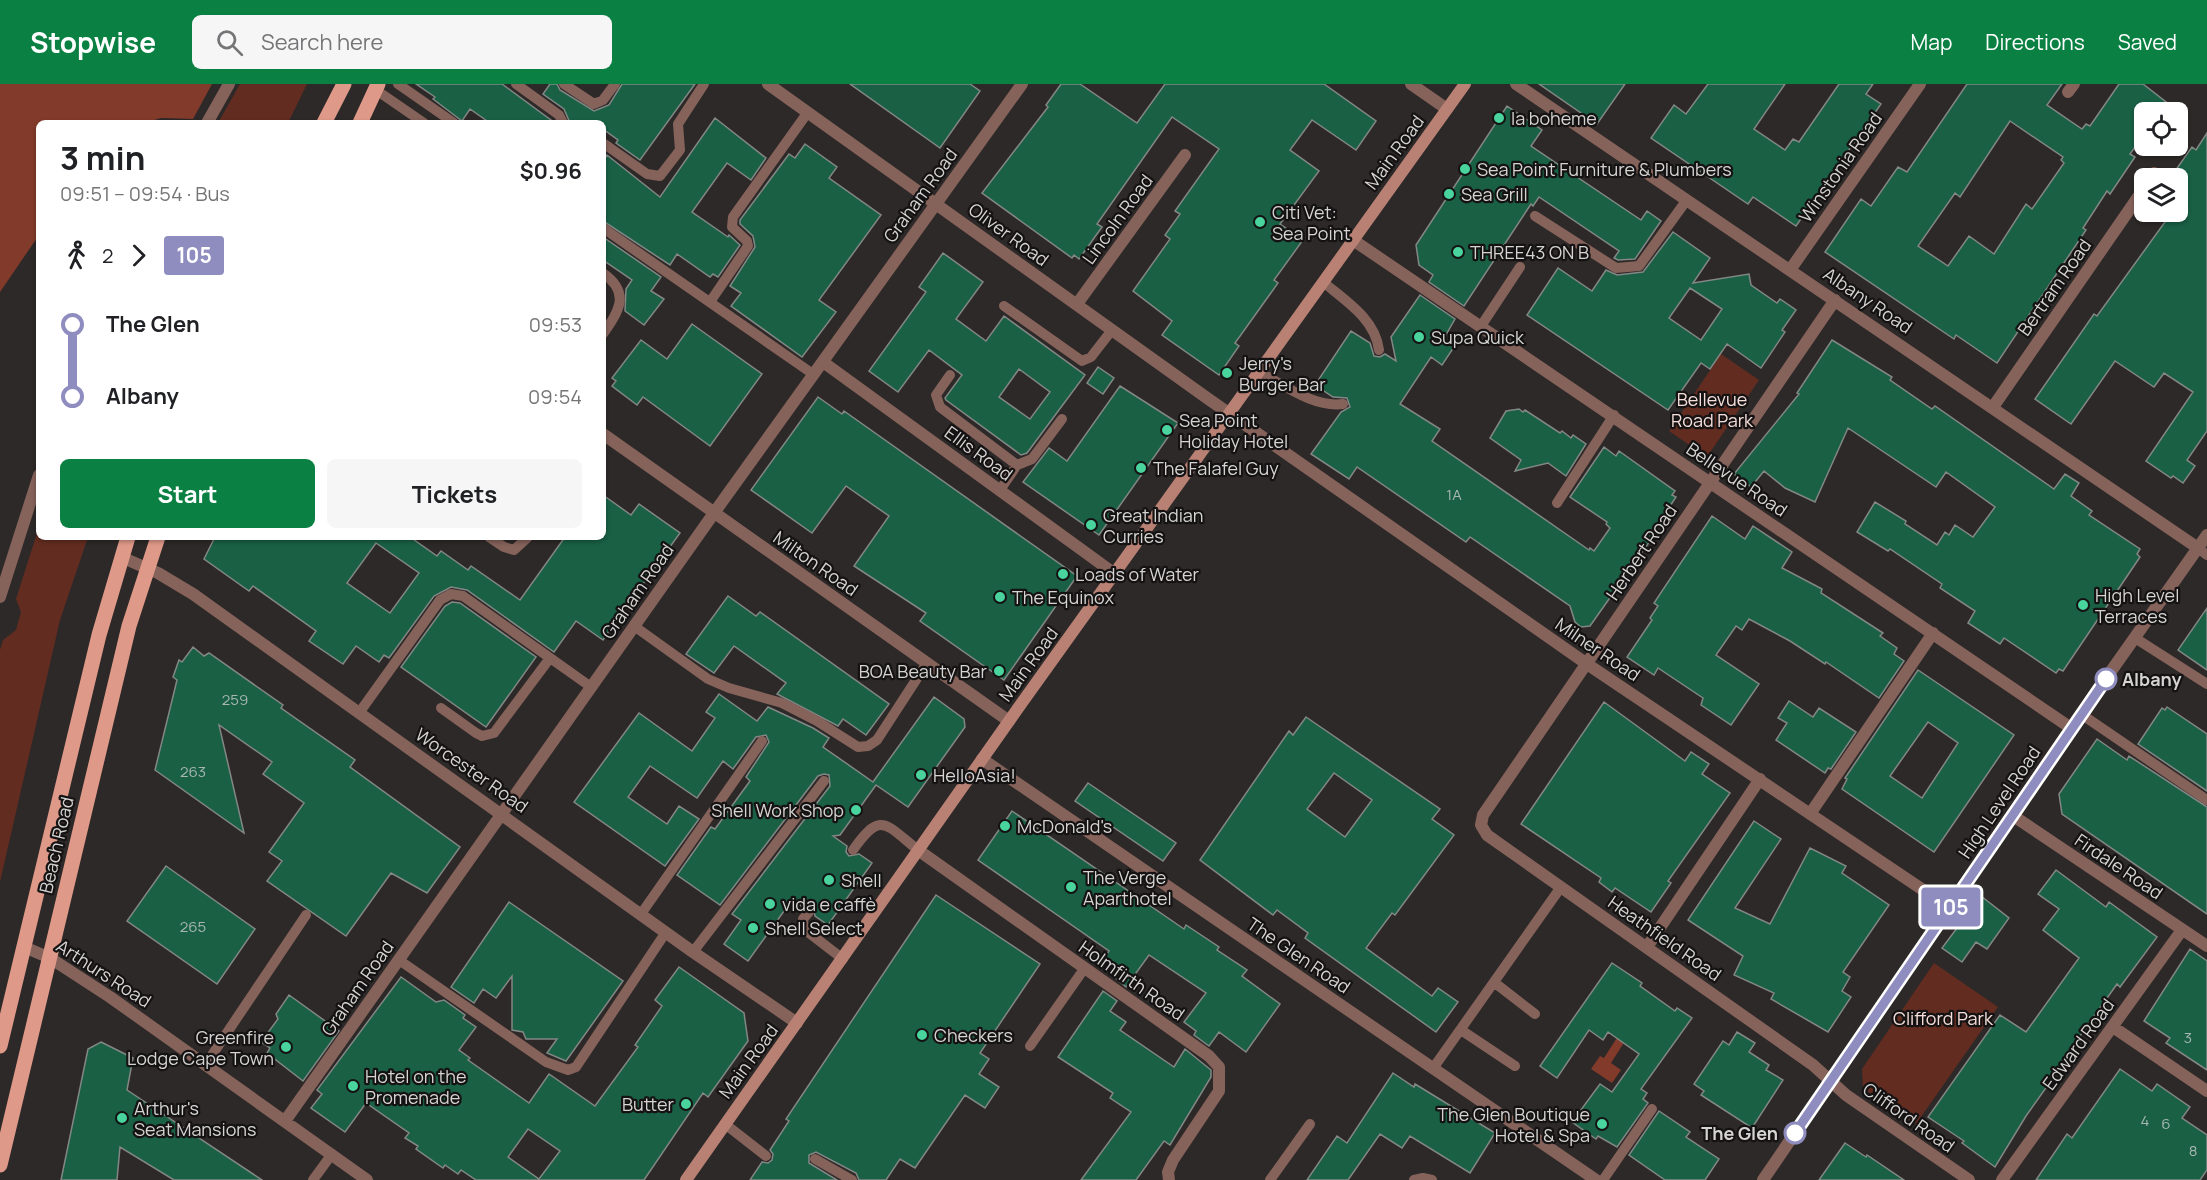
<!DOCTYPE html>
<meta charset="utf-8">
<style>
body{margin:0;font-family:Manrope,sans-serif;background:#f6f6f6;color:#202124;height:100vh;display:flex;flex-direction:column;font-size:22px;white-space:nowrap}
*{box-sizing:border-box;margin:0}
p{font-size:20px;color:#757577}
.icon{flex:none;width:33px;height:33px;fill:none;stroke:currentColor;stroke-width:2;stroke-linecap:round;stroke-linejoin:round}
.map{position:relative;flex:1;overflow:hidden}
.sheet{position:absolute;left:36px;top:36px;width:570px;height:420px;display:flex;flex-direction:column;background:#fff;border-radius:9px;box-shadow:0 2px 4px #0004}
.sheet>*{flex:none}
.badge{padding:0 12px;border-radius:4px;font-size:21px;line-height:39px}
.fabs{position:absolute;left:2134px;top:18px;display:grid;gap:12px}
.fabs a{display:grid;place-items:center;width:54px;height:54px;border-radius:9px;background:#fff;box-shadow:0 2px 4px #0004;font-size:30px}
.map>.badge{position:absolute;translate:-50% -50%;box-shadow:0 0 0 3px #fff}
.legs{display:flex;align-items:center;gap:9px;height:66px;padding:0 24px;font-size:20px}
.legs p{margin-inline-start:auto}
.summary{display:flex;align-items:center;justify-content:space-between;height:102px;padding:0 24px}
h1{font-size:33px;font-weight:700;line-height:45px}
.cta{display:flex;gap:12px;margin-top:auto;padding:12px 24px}
.cta a{flex:1;height:69px;border-radius:9px;background:#0b8043;color:#fff;font-size:24px;font-weight:700;line-height:69px;text-align:center}
.cta a+a{background:#f6f6f6;color:#202124}
ul{padding:0 24px;list-style:none}
li{display:flex;align-items:center;gap:21px;height:72px;font-size:22px}
li i{display:grid;place-items:center;width:9px;height:100%;margin:0 8px;background:currentColor}
li i::after{content:'';width:15px;height:15px;margin:-8px;border:4px solid;border-radius:50%;background:#fff}
li p{margin-inline-start:auto}
li:first-child i{background:linear-gradient(#0000 50%,currentColor 0)}
li:last-child i{background:linear-gradient(currentColor 50%,#0000 0)}
header{display:flex;align-items:center;gap:36px;box-sizing:border-box;height:84px;padding:0 30px;background:#0b8043;color:#fff}
header strong{font-size:28px}
nav{display:flex;gap:33px;margin-inline-start:auto;font-size:21px}
.search{width:420px;height:54px;background:#f6f6f6;display:flex;align-items:center;gap:15px;box-sizing:border-box;padding:0 21px;border-radius:9px;color:#757577;font-size:22px}
.map>svg:first-child{display:block}
</style>
<header>
<strong>Stopwise</strong>
<div class="search"><svg class="icon" aria-label="search" viewBox="0 0 24 24"><circle cx="10" cy="10" r="6"/><path d="M15 15l6 6"/></svg>Search here</div>
<nav><a>Map</a><a>Directions</a><a>Saved</a></nav>
</header>
<div class="map">
<svg width="2207" height="1096" viewBox="0 0 2207 1096">
<rect width="100%" height="100%" fill="#2d2928"/>
<path fill="#632c20" d="M240,0H307L288,39H218Z
M1721,270L1759,296L1707,373L1669,347Z
M39,443V453H88L60,536L0,798V566L3,556L16,546L21,528L16,515Z
M1934,879L1998,923L1916,1040L1863,1004L1862,985Z"/>
<path fill="#823a2a" d="M0,0H212L193,35L161,34L144,39H39V151L0,208Z
M1620,949L1627,954L1611,979L1621,986L1612,999L1591,985L1600,972L1604,974Z"/>
<path fill="#196045" stroke="#838785" stroke-width="1.5" fill-rule="evenodd" d="M416,0H502L555,39H490L470,25L462,37L433,15L435,13Z
M550,0H557L560,6L594,27L609,21L622,0H695L640,76L616,59L618,56L603,45V39H570L564,25L543,10Z
M850,0H970L980,7L940,64Z
M1061,0H1080L1137,39L1165,0H1324L1376,37L1356,66L1312,36L1290,66L1319,87L1280,140L1303,156L1274,196L1278,199L1235,259L1239,262L1219,291L1162,251L1172,237L1133,207L1170,155L1165,151L1180,130L1175,127L1219,65L1172,33L1097,140L1102,143L1079,175L1074,171L1072,174L982,109L1048,23L1046,21Z
M1539,0H1625L1597,40Z
M1708,0H1785L1754,45L1785,66L1793,55L1799,58L1839,0H1873L1866,10L1881,20L1796,142L1753,113L1748,120L1651,54L1674,21L1686,30Z
M1967,0H2062L2047,21L2082,45L2086,40L2090,42L2119,0H2143L2179,28H2145V49L2130,70L2135,73L2110,110L2107,107L2083,144L2086,146L1997,279L1956,251L1954,255L1825,168L1861,115L1871,122L1898,83L1907,88ZM2010,37L2063,73L2061,76L2064,79L2032,125L2026,120L1994,170L1969,152L1948,182L1918,162L1955,109L1960,113Z
M1507,22L1542,46L1531,62L1641,136L1647,127L1661,137L1635,175L1618,176L1614,174L1619,167L1539,113L1533,122L1531,120L1464,222L1429,198L1433,191L1419,181L1416,161Z
M715,34L766,74L751,96L727,79L692,128L728,153L729,151L740,161L718,193L713,190L710,193L677,170L670,181L603,137V77L607,71L660,113Z
M2207,49V347L2187,376L2195,382L2183,399L2173,392L2171,394L2146,377L2193,308L2164,289L2154,303L2115,277L2071,340L2035,315L2094,230L2097,232L2165,138L2149,128H2178V108L2187,95L2175,87L2192,63L2196,66Z
M805,60L837,83L829,94L881,131L819,216L836,228L802,273L731,222L741,209L730,202L755,163L753,152L740,140V136L789,70L795,74Z
M1673,148L1710,174L1693,199L1749,190L1751,201L1777,219L1780,215L1796,226L1782,246L1785,248L1761,284L1727,260L1710,285L1701,279L1668,326L1527,231L1558,184L1592,207L1606,186L1617,191L1643,188ZM1690,204L1722,225L1701,256L1669,234Z
M603,153L661,193L651,207L664,215L644,241L625,227L626,205L632,196L603,176Z
M943,169L983,198L956,235L986,257L1004,232L1085,291L1027,369L1021,371L946,316L945,314L962,291L929,266L898,308L869,287L926,208L919,203ZM1019,285L1050,308L1030,335L999,313Z
M1420,211L1455,235L1443,256L1454,263L1442,281L1431,273L1400,320L1440,345L1432,357L1589,466L1590,464L1594,467L1610,444L1606,440L1607,438L1570,413L1604,363L1616,372L1619,367L1675,407L1672,411L1676,413L1652,449L1655,450L1590,542L1581,543L1575,538L1570,522L1470,453L1466,458L1357,383L1349,395L1311,370L1341,328L1350,323L1347,314L1333,313L1315,301L1351,247L1370,259L1374,272L1380,273L1385,270L1396,277L1391,253Z
M692,240L762,290L710,362L643,313L637,321L612,302L616,297L612,294L641,256L667,275Z
M1832,256L1892,293L1890,296L1932,325L1935,322L2054,405L2065,390L2079,399L2071,412L2092,427L2089,431L2140,465L2137,470L2140,473L2063,587L2059,585L2056,589L2004,554L2000,560L1968,539L1975,527L1940,504L1942,500L1890,465L1888,467L1857,448L1875,418L1906,437L1905,440L1937,461L1945,448L1949,451L1955,441L1973,453L1995,423L1946,388L1936,403L1848,344L1815,418L1785,404L1764,387L1751,403L1734,390L1799,310L1797,309Z
M1098,283L1114,294L1103,310L1087,299Z
M1120,302L1178,339L1099,451L1023,398L1049,364L1067,377Z
M818,313L842,330L844,327L1077,492L1004,596L920,537L926,529L854,482L889,432L846,402L812,449L751,406Z
M1519,325L1523,328L1525,326L1560,349L1562,347L1571,354L1573,351L1586,360L1566,392L1548,379L1515,387L1521,376L1490,354L1506,327Z
M603,411L631,431L639,420L680,449L643,500L641,499L603,556L576,537L554,568L467,506L451,503L434,512L389,574L384,571L379,578L356,562L343,580L309,557L316,547L253,502L249,507L204,475L215,453H410L437,472L441,467L468,486L471,482L520,516L565,453H603ZM376,459L419,489L390,529L347,499Z
M1712,432L1745,455L1753,442L1792,468L1782,484L1822,505L1821,509L1883,549L1880,552L1897,564L1894,570L1904,577L1879,614L1826,578L1825,580L1790,557L1749,535L1742,546L1736,542L1716,571L1759,600L1731,641L1701,621L1703,614L1658,584L1654,591L1627,573L1652,536L1650,534L1658,522L1654,519Z
M728,512L756,532L760,528L889,620L866,651L843,635L838,642L777,610L786,599L734,562L714,589L686,570Z
M452,518L460,519L536,573L486,643L401,583L445,522Z
M2207,524V586L2178,566Z
M193,563L204,572L209,569L283,621L281,624L355,676L350,683L460,763L427,809L391,789L346,852L267,797L282,777L269,768L304,719L263,690L272,678L219,641L244,749L155,686L177,596L173,593L179,576L182,578Z
M1918,586L2014,651L1934,768L1842,705L1847,695L1845,694ZM1928,638L1958,659L1922,714L1890,692Z
M719,610L757,637L768,623L813,644L829,654L823,663L873,698L934,613L964,635L965,643L908,723L876,701L840,751L833,752L847,762L846,768L849,772L859,770L872,779L828,841L815,832L813,822L803,823L792,816L748,877L724,860L741,836L732,830L830,702L829,691L824,690L818,692L720,821L677,791L711,743L715,745L750,697L746,693L769,658L766,651L756,653L733,685L723,677L697,714L650,682L628,713L667,740L679,722L699,735L665,782L574,718L639,629L692,667L715,634L706,628Z
M1789,617L1813,633L1819,624L1856,648L1831,685L1828,684L1825,689L1776,656L1787,639L1778,634Z
M1604,618L1685,677L1691,668L1709,680L1702,690L1730,709L1668,797L1671,799L1651,828L1615,804L1612,808L1599,798L1601,794L1521,740Z
M2167,623L2207,650V707L2138,660L2162,624L2165,626Z
M1306,633L1440,725L1432,735L1454,751L1395,831L1392,829L1366,864L1432,912L1438,904L1458,918L1436,948L1305,854L1308,849L1277,826L1273,831L1200,776L1289,647L1293,651ZM1334,689L1372,716L1345,753L1307,725Z
M2097,655L2127,676L2129,672L2207,723V830L2062,730L2059,710Z
M1088,699L1176,759L1163,777L1075,717Z
M1012,727L1184,845L1186,841L1219,863L1217,866L1247,886L1242,892L1280,920L1246,968L1219,948L1209,962L1194,951L1196,947L1184,938L1206,909L1149,871L1126,903L1100,881L1109,867L978,776Z
M1754,737L1781,755L1735,824L1770,840L1810,764L1846,782L1842,789L1889,821L1843,888L1850,893L1842,907L1851,913L1828,948L1771,915L1774,909L1734,891L1743,872L1688,836Z
M166,782L255,845L217,900L127,837Z
M2056,786L2106,823L2109,818L2157,853L2120,903L2117,900L2068,969L2070,970L2026,1032L1995,1083L1962,1059L1964,1057L1928,1033L2000,931L2026,948L2079,874L2043,846L2059,825L2038,810Z
M936,811L1040,880L980,969L989,975L979,990L999,1003L985,1024L965,1011L915,1084L900,1075L886,1096H859L856,1089L816,1068L809,1071V1079L837,1096H750L762,1078L768,1079L772,1076L773,1070L770,1066L789,1037L786,1035Z
M1981,812L2009,834L1987,865L1976,858L1962,878L1942,864Z
M509,818L623,897L566,977L547,969L557,955H526L523,948L512,946V892L496,914L483,905L474,919L451,903Z
M2190,865L2207,877V986L2166,959L2170,954L2144,937Z
M1612,879L1642,899L1640,902L1675,927L1677,924L1692,934L1641,1005L1647,1009L1643,1015L1648,1019L1617,1063L1598,1052L1596,1055L1572,1038L1600,1000L1612,1008L1639,970L1608,948L1603,956L1589,946L1557,994L1540,982Z
M679,883L744,929L748,957L708,1013L703,1009L644,1096H476L461,1086L458,1090L445,1081L443,1084L416,1065L418,1062L405,1054L409,1049L366,1019L345,1048L311,1024L322,1010L317,1006L401,893L436,918L444,916L465,931L463,934L476,943L459,966L470,974L468,976L529,1019L549,990L595,1022L638,963L635,961L662,922L655,916ZM528,1045L560,1067L539,1095L508,1073Z
M1103,907L1117,917L1110,927L1126,938L1120,946L1174,983L1185,965L1211,986V993L1170,1061L1164,1057L1136,1096H1081L1131,1028L1110,1014L1113,1009L1058,973Z
M289,911L339,947L303,997L267,969L270,964L261,958L278,935L276,930Z
M1737,948L1755,959L1749,968L1769,981L1766,986L1783,996L1752,1044L1701,1011L1704,1007L1694,1000L1723,957L1729,961Z
M101,958L133,974L127,1006L262,1096H174L120,1063L117,1096H61L88,965Z
M2120,985L2152,1007L2157,1000L2190,1023L2182,1034L2207,1051V1086L2200,1096H2036L2067,1050L2072,1054Z
M1393,989L1414,1003L1415,1000L1495,1049L1470,1089L1410,1052L1402,1064L1380,1050L1348,1096H1307L1337,1052L1347,1059Z
M1659,1027L1690,1048L1686,1053L1719,1075L1705,1096H1665L1629,1071Z
M1845,1059L1866,1073L1867,1071L1904,1096H1819Z"/>
<g fill="none" stroke-linecap="round" stroke-linejoin="round">
<path stroke="#85625a" stroke-width="10" d="M398,0L454,39
M516,0L559,31L563,39
M564,0L594,20L603,16L615,0
M376,6L424,39
M603,59L647,90L660,92L680,66L678,40L704,0
M1535,132L1616,184L1639,182L1686,117
M603,144L813,290
M603,189C631,209 619,227 603,250
M1323,198C1346,217 1375,235 1379,266
M710,218L748,162L747,157L732,143L733,133L808,28
M1004,222L1082,277L1091,273L1112,246
M1481,242L1520,183
M1259,288C1284,301 1314,324 1343,320
M950,291L936,311L940,323L1017,381
M1000,406L1017,381L1032,375L1062,335
M1557,419L1614,331
M489,453L504,463L514,466L528,453
M2198,464L2207,471
M634,542L708,595L729,604L782,619L817,637L858,663L868,662L877,656L927,579
M2135,554L2207,600
M441,624L476,649L482,652L494,649L550,574
M359,629L440,516L451,510L463,512L591,603
M2081,630L2207,716
M853,766C881,726 885,740 918,766
M809,828L803,835L804,845L843,875
M641,830L762,657
M693,868L824,697
M399,876L546,978L568,986L576,983L666,848
M1495,899L1535,930
M1461,946L1515,982
M1030,962L1084,885
M206,980L306,831
M1434,983L1561,803
M725,1040L766,1072
M815,1075L852,1096
M313,1096L332,1070
M1270,1096L1310,1040
M1414,1096L1423,1094L1432,1096
M1603,1096L1652,1025"/>
<path stroke="#85625a" stroke-width="12" d="M207,39L229,0
M0,513L39,391"/>
<path stroke="#85625a" stroke-width="12" d="M768,0L1207,314L1587,580L1950,824
M1411,0L1447,25
M1516,0L2198,464
M2068,8L2074,0
M2151,94L2154,89
M1353,156L2071,644
M1790,186L1920,0
M1835,216L1483,731L1481,741L1487,751L1813,981L1846,1011L1969,1096
M1077,220L1185,71
M823,278L1115,490
M1993,323L2145,103
M603,350L1009,637
M121,473L158,489L193,510L693,868L797,939
M982,675L1596,1096
M1810,730L1933,549
M2012,731L2207,862
M918,766L1209,972L1219,983V1007L1173,1076L1168,1088L1169,1096
M24,863L50,874L110,913L367,1096
M1647,863L1760,695
M2113,943L2207,1007
M285,1037L714,429L1022,0
M2002,1096L2182,846"/>
<path stroke="#85625a" stroke-width="12" d="M1763,1096L2071,644L2207,451"/>
<path stroke="#b88174" stroke-width="12" d="M686,1096L1021,620L1465,0"/>
<path stroke="#df9988" stroke-width="15" d="M324,39L344,0
M360,39L378,0
M0,962L99,551L128,453
M0,1081L129,542L158,453"/>
</g>
<g fill="none" stroke-linecap="round" stroke-linejoin="round">
<g stroke="#fff" stroke-width="14">
<path id="line-1" d="M1795,1049L2106,595"/>
</g>
<use href="#line-1" stroke="#8f8dbf" stroke-width="9"/>
</g>
<g fill="#49d49d" stroke="#141212" stroke-width="2">
<circle cx="1499" cy="34" r="6"/>
<circle cx="1465" cy="85" r="6"/>
<circle cx="1449" cy="110" r="6"/>
<circle cx="1260" cy="138" r="6"/>
<circle cx="1458" cy="168" r="6"/>
<circle cx="1419" cy="253" r="6"/>
<circle cx="1227" cy="289" r="6"/>
<circle cx="1167" cy="346" r="6"/>
<circle cx="1141" cy="384" r="6"/>
<circle cx="1091" cy="441" r="6"/>
<circle cx="1063" cy="490" r="6"/>
<circle cx="1000" cy="513" r="6"/>
<circle cx="2083" cy="521" r="6"/>
<circle cx="999" cy="587" r="6"/>
<circle cx="921" cy="691" r="6"/>
<circle cx="856" cy="726" r="6"/>
<circle cx="1005" cy="742" r="6"/>
<circle cx="829" cy="796" r="6"/>
<circle cx="1071" cy="803" r="6"/>
<circle cx="770" cy="820" r="6"/>
<circle cx="753" cy="844" r="6"/>
<circle cx="922" cy="951" r="6"/>
<circle cx="286" cy="963" r="6"/>
<circle cx="353" cy="1002" r="6"/>
<circle cx="686" cy="1020" r="6"/>
<circle cx="122" cy="1034" r="6"/>
<circle cx="1602" cy="1040" r="6"/>
</g>
<g fill="#fff" stroke="#8f8dbf" stroke-width="3">
<circle cx="2106" cy="595" r="10"/>
<circle cx="1795" cy="1049" r="10"/>
</g>
<g text-anchor="middle" dominant-baseline="central" stroke-width="4.5" stroke-linejoin="round" paint-order="stroke">
<g font-size="15" fill="#a7b7b0">
<text x="1454" y="410">1A</text>
<text x="235" y="615">259</text>
<text x="193" y="687">263</text>
<text x="193" y="842">265</text>
<text x="2188" y="953">3</text>
<text x="2145" y="1036">4</text>
<text x="2166" y="1039">6</text>
<text x="2193" y="1066">8</text>
</g>
<g font-size="18" fill="#d6d4d3" stroke="#141212" text-anchor="start">
<text x="1511" y="34">la boheme</text>
<text x="1477" y="85">Sea Point Furniture &amp; Plumbers</text>
<text x="1461" y="110">Sea Grill</text>
<text x="1272" y="128">Citi Vet:<tspan x="1272" dy="21">Sea Point</tspan></text>
<text x="1470" y="168">THREE43 ON B</text>
<text x="1431" y="253">Supa Quick</text>
<text x="1239" y="279">Jerry's<tspan x="1239" dy="21">Burger Bar</tspan></text>
<text x="1179" y="336">Sea Point<tspan x="1179" dy="21">Holiday Hotel</tspan></text>
<text x="1153" y="384">The Falafel Guy</text>
<text x="1103" y="431">Great Indian<tspan x="1103" dy="21">Curries</tspan></text>
<text x="1075" y="490">Loads of Water</text>
<text x="2095" y="511">High Level<tspan x="2095" dy="21">Terraces</tspan></text>
<text x="1012" y="513">The Equinox</text>
<text x="987" y="587" text-anchor="end">BOA Beauty Bar</text>
<text x="933" y="691">HelloAsia!</text>
<text x="844" y="726" text-anchor="end">Shell Work Shop</text>
<text x="1017" y="742">McDonald's</text>
<text x="1083" y="793">The Verge<tspan x="1083" dy="21">Aparthotel</tspan></text>
<text x="841" y="796">Shell</text>
<text x="782" y="820">vida e caffè</text>
<text x="765" y="844">Shell Select</text>
<text x="934" y="951">Checkers</text>
<text x="274" y="953" text-anchor="end">Greenfire<tspan x="274" dy="21">Lodge Cape Town</tspan></text>
<text x="365" y="992">Hotel on the<tspan x="365" dy="21">Promenade</tspan></text>
<text x="674" y="1020" text-anchor="end">Butter</text>
<text x="134" y="1024">Arthur's<tspan x="134" dy="21">Seat Mansions</tspan></text>
<text x="1590" y="1030" text-anchor="end">The Glen Boutique<tspan x="1590" dy="21">Hotel &amp; Spa</tspan></text>
</g>
<g font-size="18" fill="#d6d4d3" stroke="#141212">
<text transform="translate(1394 68) rotate(-54)">Main Road</text>
<text transform="translate(1840 83) rotate(-55)">Winstonia Road</text>
<text transform="translate(920 111) rotate(-54)">Graham Road</text>
<text transform="translate(1117 135) rotate(-54)">Lincoln Road</text>
<text transform="translate(1009 150) rotate(36)">Oliver Road</text>
<text transform="translate(2054 203) rotate(-55)">Bertram Road</text>
<text transform="translate(1868 216) rotate(34)">Albany Road</text>
<text transform="translate(979 369) rotate(36)">Ellis Road</text>
<text transform="translate(1737 395) rotate(34)">Bellevue Road</text>
<text transform="translate(1641 468) rotate(-56)">Herbert Road</text>
<text transform="translate(816 479) rotate(35)">Milton Road</text>
<text transform="translate(637 507) rotate(-55)">Graham Road</text>
<text transform="translate(1598 565) rotate(34)">Milner Road</text>
<text transform="translate(1028 580) rotate(-54)">Main Road</text>
<text transform="translate(472 686) rotate(35)">Worcester Road</text>
<text transform="translate(1999 718) rotate(-56)">High Level Road</text>
<text transform="translate(56 761) rotate(-77)">Beach Road</text>
<text transform="translate(2119 782) rotate(34)">Firdale Road</text>
<text transform="translate(1665 854) rotate(35)">Heathfield Road</text>
<text transform="translate(1299 871) rotate(34)">The Glen Road</text>
<text transform="translate(104 889) rotate(33)">Arthurs Road</text>
<text transform="translate(1132 896) rotate(35)">Holmfirth Road</text>
<text transform="translate(357 904) rotate(-55)">Graham Road</text>
<text transform="translate(2078 960) rotate(-54)">Edward Road</text>
<text transform="translate(748 977) rotate(-54)">Main Road</text>
<text transform="translate(1909 1033) rotate(35)">Clifford Road</text>
</g>
<g font-size="18" fill="#f5ded9" stroke="#141212">
<text x="1712" y="315">Bellevue<tspan x="1712" dy="21">Road Park</tspan></text>
<text x="1943" y="934">Clifford Park</text>
</g>
<g font-size="18" font-weight="bold" fill="#d6d4d3" stroke="#141212" text-anchor="start">
<text x="2122" y="595">Albany</text>
<text x="1778" y="1049" text-anchor="end">The Glen</text>
</g>
</g>
</svg>
<div class="fabs">
<a><svg class="icon" aria-label="locate" viewBox="0 0 24 24"><circle cx="12" cy="12" r="6"/><path d="M12 2v4M12 18v4M2 12h4M18 12h4"/></svg></a>
<a><svg class="icon" aria-label="layers" viewBox="0 0 24 24"><path d="M12 4l9 5-9 5-9-5zM3 14l9 5 9-5"/></svg></a>
</div>
<b class="badge" style="left:1951px;top:823px;background:#8f8dbf;color:#fff">105</b>
<section class="sheet">
<div class="summary"><div><h1>3 min</h1><p>09:51 – 09:54 · Bus</p></div><b>$0.96</b></div>
<div class="legs"><svg class="icon" aria-label="walk" viewBox="0 0 24 24"><circle cx="13" cy="4" r="2"/><path d="M13 8l-2 6 4 7M11 14l-3 7M7 12l3-4h3l4 4"/></svg>2<svg class="icon" aria-label="forward" viewBox="0 0 24 24"><path d="M9 5l7 7-7 7"/></svg><b class="badge" style="background:#8f8dbf;color:#fff">105</b></div>
<ul>
<li><i style="color:#8f8dbf"></i><b>The Glen</b><p>09:53</p></li>
<li><i style="color:#8f8dbf"></i><b>Albany</b><p>09:54</p></li>
</ul>
<div class="cta"><a>Start</a><a>Tickets</a></div>
</section>
</div>
